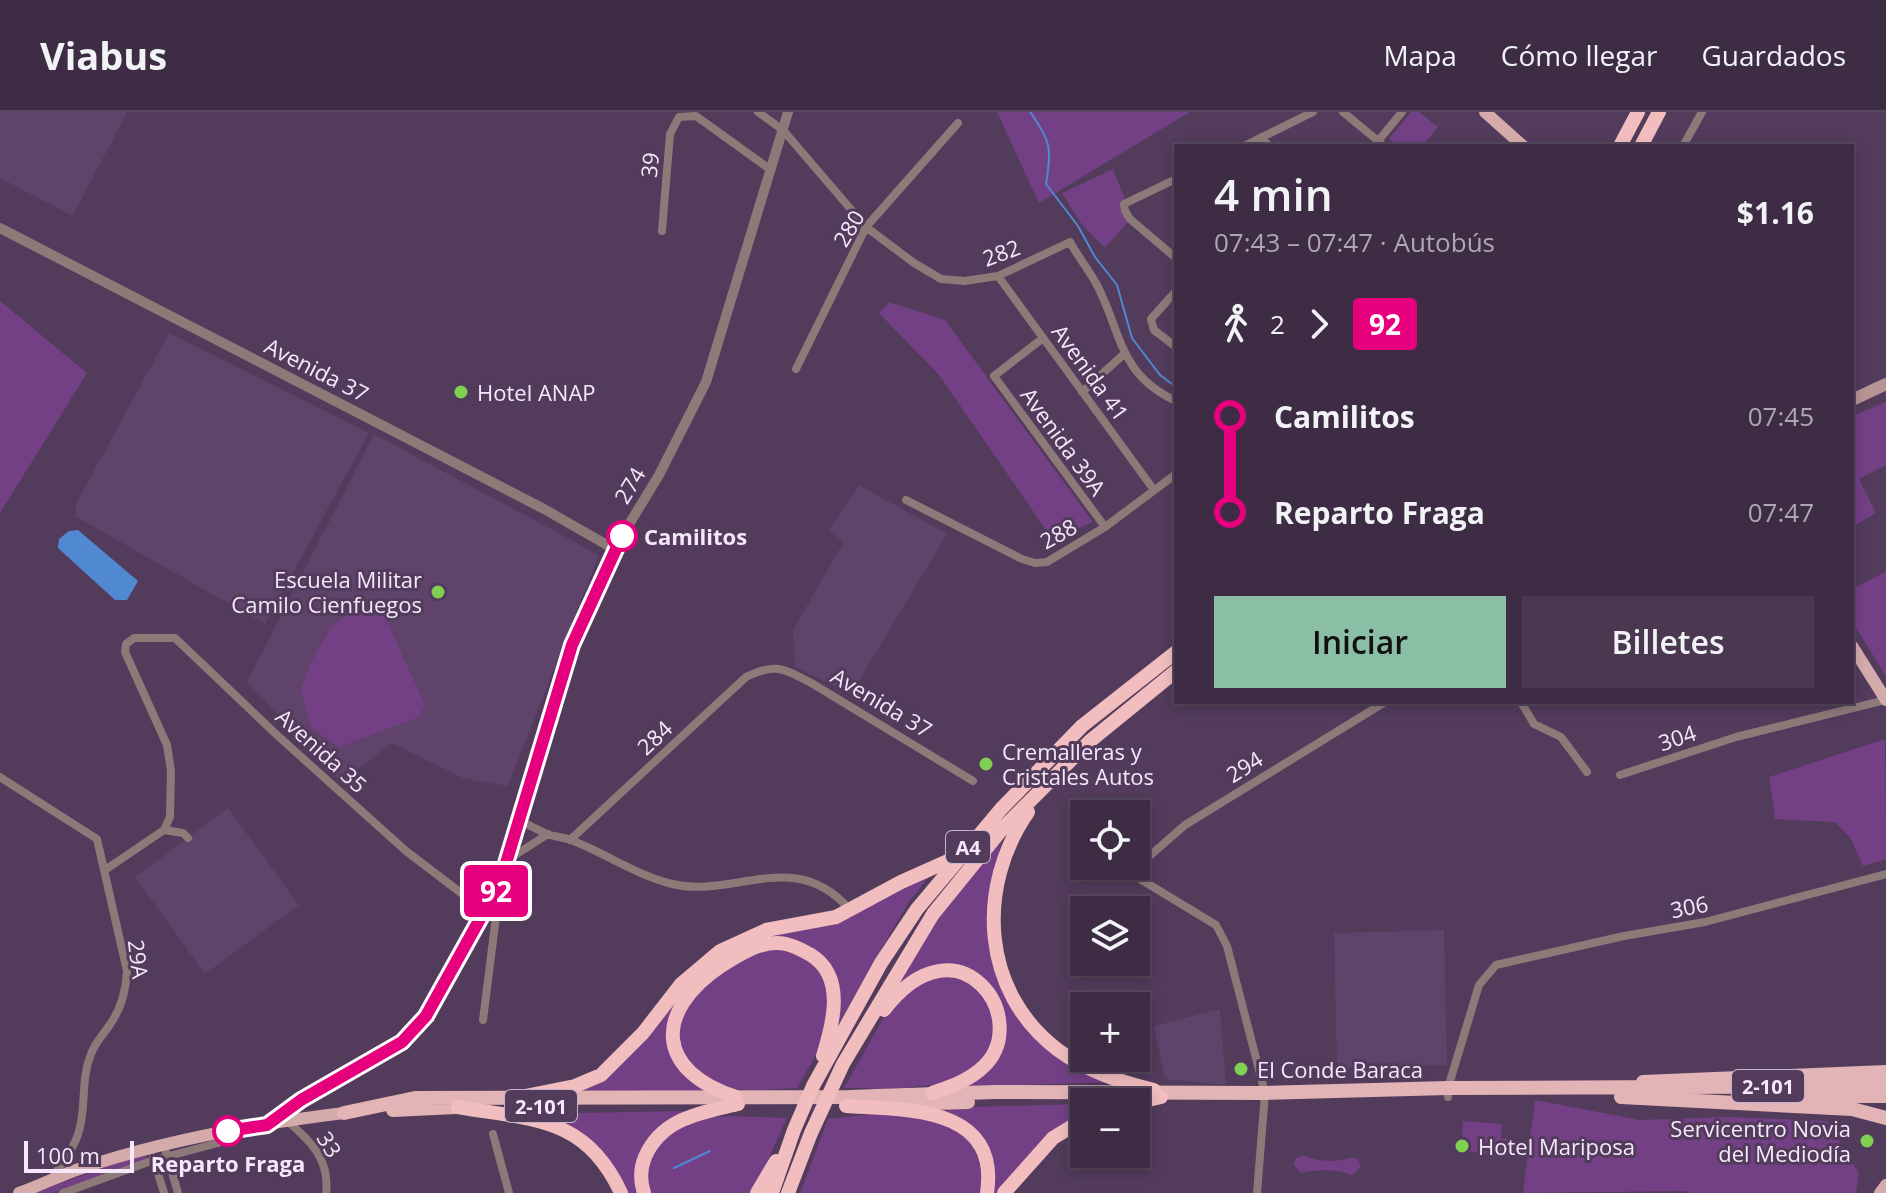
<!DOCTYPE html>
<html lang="es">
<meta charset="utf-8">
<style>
body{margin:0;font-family:"Open Sans",sans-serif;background:#49384f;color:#f1f3f6;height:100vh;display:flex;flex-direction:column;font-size:30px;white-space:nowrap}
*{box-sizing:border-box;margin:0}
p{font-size:26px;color:#ada7b2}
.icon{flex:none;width:44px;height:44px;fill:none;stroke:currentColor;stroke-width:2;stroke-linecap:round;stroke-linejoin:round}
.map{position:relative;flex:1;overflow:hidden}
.sheet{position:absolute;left:1174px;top:32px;width:680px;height:560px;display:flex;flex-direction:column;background:#3e2c44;border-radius:0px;box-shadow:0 4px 12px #0003,0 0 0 2px #57485d}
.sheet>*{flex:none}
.badge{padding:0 16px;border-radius:6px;font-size:28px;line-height:52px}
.tools{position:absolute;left:1070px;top:688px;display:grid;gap:16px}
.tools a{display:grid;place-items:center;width:80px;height:80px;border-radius:0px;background:#3e2c44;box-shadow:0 4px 12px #0003,0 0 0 2px #57485d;font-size:40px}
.scale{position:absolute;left:24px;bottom:20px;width:110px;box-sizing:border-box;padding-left:8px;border:4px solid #f5e8fb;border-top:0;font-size:22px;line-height:28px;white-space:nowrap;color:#f5e8fb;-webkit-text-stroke:6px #523b5b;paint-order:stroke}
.map>.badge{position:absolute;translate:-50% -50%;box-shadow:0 0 0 4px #fff}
.legs{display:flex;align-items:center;gap:12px;height:88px;padding:0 40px;font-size:26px}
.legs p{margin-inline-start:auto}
.head{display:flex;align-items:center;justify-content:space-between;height:136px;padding:0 40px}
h1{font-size:44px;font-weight:600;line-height:60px}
.cta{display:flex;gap:16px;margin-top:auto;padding:16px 40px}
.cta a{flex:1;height:92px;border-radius:0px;background:#8abfa5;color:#111;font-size:32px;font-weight:600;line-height:92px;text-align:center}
.cta a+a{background:#49384f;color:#f1f3f6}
ul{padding:0 40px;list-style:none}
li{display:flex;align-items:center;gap:28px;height:96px;font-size:30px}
li i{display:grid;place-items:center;width:12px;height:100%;margin:0 10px;background:currentColor}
li i::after{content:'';width:20px;height:20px;margin:-10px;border:6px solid;border-radius:50%;background:#3e2c44}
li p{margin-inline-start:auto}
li:first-child i{background:linear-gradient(#0000 50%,currentColor 0)}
li:last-child i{background:linear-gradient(currentColor 50%,#0000 0)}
header{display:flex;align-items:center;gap:48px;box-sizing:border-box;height:112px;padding:0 40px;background:#3e2c44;border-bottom:2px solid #57485d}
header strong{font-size:38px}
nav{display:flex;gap:44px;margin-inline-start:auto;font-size:28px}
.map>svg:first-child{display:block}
</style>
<header>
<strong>Viabus</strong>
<nav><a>Mapa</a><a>Cómo llegar</a><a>Guardados</a></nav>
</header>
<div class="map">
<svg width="1886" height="1081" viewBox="0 0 1886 1081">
<rect width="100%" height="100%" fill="#523b5b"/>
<path fill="#5f436a" d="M0,0H127L73,104L0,66Z
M169,221L369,321L265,512L75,404L76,392Z
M374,322L599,443L508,674L465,667L392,631L341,670L247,570Z
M859,373L947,422L851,582L795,555L793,518L843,431L829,418Z
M228,696L299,793L205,862L135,765Z
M1444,818L1447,953L1337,956L1334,821Z
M1220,897L1226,973L1165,967L1154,914Z"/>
<path fill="#734086" d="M997,0H1190L1039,91Z
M1411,0H1419L1438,15L1423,34H1397L1389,27Z
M1113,57L1132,105L1105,136L1080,110L1062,81Z
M0,189L87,261L0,401Z
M889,190L945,208L1093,410L1053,428L939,263L879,201Z
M1886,290V353L1859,367L1876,401L1852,415V304Z
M1886,460V564L1852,509V477Z
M352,500L383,501L425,593L419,605L339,635L311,615L301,577L312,549L331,515Z
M1885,627L1886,747L1863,754L1851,727L1835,710L1775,707L1769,665Z
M1002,728L991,773L987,804L990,840L1021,909L1113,970L958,975L985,958L1001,895L949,854L889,884L939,804Z
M935,757L908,791L832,923L835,873L786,828L695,870L670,941L717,981L564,980L584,974L690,869L757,826L797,818Z
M779,834C823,846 839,884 824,926C817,943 806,960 797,976C758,978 714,985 687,951C680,943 679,925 677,915L695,880L741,846Z
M933,863L969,869L992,894L994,928L979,953L943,972L872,979L870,976H844L885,903L903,882Z
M1535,988L1640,1008L1728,1005L1827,1009L1859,1062L1856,1081H1688L1686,1079L1523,1081Z
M1084,992V1002L1001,1081H989L985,1040L926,996Z
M692,999L646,1032L640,1081H624L589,1027L519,1002Z
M873,1002C933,1005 984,1005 982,1081H800L828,1007Z
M731,1004L787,1006L753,1081H648L647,1049L656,1030L693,1007Z
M1463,1009L1502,1012L1501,1026L1514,1027L1513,1043L1461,1039Z
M146,1041L147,1047L52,1081H32Z
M1303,1043C1316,1050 1338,1051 1352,1045L1358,1047L1361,1055L1352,1063C1338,1057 1316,1057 1301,1061L1294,1053L1295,1047Z"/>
<path fill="#5088d1" d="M78,418L138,469L127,488H115L58,436L59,427L69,419Z"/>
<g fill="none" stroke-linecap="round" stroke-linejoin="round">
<path stroke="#5088d1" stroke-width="2" d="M1030,0C1051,29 1052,37 1046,72L1078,114L1095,145L1117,173L1132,226L1160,263L1176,275
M674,1056L710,1039"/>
<path stroke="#8e7979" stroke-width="8" d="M758,0L783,18L866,115L914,151L941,167L964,169L998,164L1070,130C1078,145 1089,158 1097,173C1122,221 1118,262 1176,289
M1343,0L1384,34
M1260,26L1270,34
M1244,34L1313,0
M1374,34L1402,0
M1683,34L1702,0
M1176,67L1124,92L1125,99L1130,107L1176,146
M662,119L670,22L679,5L696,4L771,58
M998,164L1154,378
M1176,179L1151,207L1154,218L1176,235
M1043,226L994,264L1105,415
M796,257L866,115L958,11
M1082,280L1124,242
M906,388L1022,447L1035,451L1047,450L1105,415L1176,362
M1521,590L1534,612L1561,625L1587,660
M1620,663L1736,625L1886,588
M0,665L97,727L127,859C126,878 122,895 111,911C104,922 95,930 91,942C81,966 86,990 80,1015C76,1035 61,1052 50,1069
M520,709C529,713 538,718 547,722C555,725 563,725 571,728C605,741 636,763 672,772C735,787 795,734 850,798
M164,718L170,705L171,659L167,633L125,540L126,532L134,526H175L278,624L406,739L486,800
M570,728L746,565C776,550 785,557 813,572L973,669
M509,747L548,722
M105,758L164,718L183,721L188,726
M483,908L500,773
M1448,985V976L1479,873L1496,853L1624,824L1705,810L1886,762
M287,1009C311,1029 330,1048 326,1081
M493,1022L509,1081
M164,1033L178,1081
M153,1045L164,1081
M63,1081L154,1048L218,1031L227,1020
M1257,1081L1265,981L1227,834L1216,813L1135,764L1146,747L1185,713L1385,590"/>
<path stroke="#8e7979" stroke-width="10" d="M0,116L544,397L614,437
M270,1012L301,988L402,930L426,904L500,771L572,533L614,437L659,363L706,270L788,0"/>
<path stroke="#b79496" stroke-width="12" d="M1852,288L1886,272"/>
<path stroke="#d5aaab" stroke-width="12" d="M1485,0L1523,34
M1852,534L1886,588
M19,1081C38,1074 57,1065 76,1058C163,1028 254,1012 344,1001
M1880,1081L1886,1073"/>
<path stroke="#e3b4b5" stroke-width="14" d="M1643,970L1886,960
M1748,984H1886
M1621,985L1852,997L1886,1006
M896,992L968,990
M393,998L456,995
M344,1001L415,986L849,985L995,980L1265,981L1448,976L1886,974"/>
<path stroke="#f1bdbf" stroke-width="14" d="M1620,34L1638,0
M1641,34L1659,0
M1028,700C976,775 981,880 1058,938C1086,959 1121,970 1154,978
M884,898C959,800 1035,909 982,956C968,969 949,975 932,981
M736,985C656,959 653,900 721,854C737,844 756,831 777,831C789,831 800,837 811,843C846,865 833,912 823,944
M515,986L575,974L601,963L643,921L681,872L720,839L766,818L836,805L901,770L957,745
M1136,991L1161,985
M846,994C905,998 1000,993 987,1081
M458,995C532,1008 586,1004 621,1081
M644,1081C640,1069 640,1057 645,1045C662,1006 701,1001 738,992
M757,1081L776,1049
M772,1081L794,1018L813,974L881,851L917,797L1001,697L1082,614L1176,540
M788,1081L811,1021L843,952L933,802L1002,717L1090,629L1176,559
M1004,1081L1053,1026L1084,1007"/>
</g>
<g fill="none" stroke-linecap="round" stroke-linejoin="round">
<g stroke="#fff" stroke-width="18">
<path id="line-1" d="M228,1019L267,1013L301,988L402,930L426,904L500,771L572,533L622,424"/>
</g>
<use href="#line-1" stroke="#e6007e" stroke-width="12"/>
</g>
<g fill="#80d052" stroke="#523b5b" stroke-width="3">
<circle cx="461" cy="280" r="8"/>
<circle cx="438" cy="480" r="8"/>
<circle cx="986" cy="652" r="8"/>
<circle cx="1241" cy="957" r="8"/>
<circle cx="1867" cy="1029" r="8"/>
<circle cx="1462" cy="1034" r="8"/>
</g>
<g fill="#fff" stroke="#e6007e" stroke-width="4">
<circle cx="622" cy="424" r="14"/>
<circle cx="228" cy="1019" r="14"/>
</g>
<g text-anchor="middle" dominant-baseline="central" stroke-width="6" stroke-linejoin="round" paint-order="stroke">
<g fill="#523b5b" stroke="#c4b4cb" stroke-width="2">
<rect x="946" y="719" width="44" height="32" rx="6"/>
<rect x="1732" y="958" width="72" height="32" rx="6"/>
<rect x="505" y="978" width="72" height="32" rx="6"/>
</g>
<g font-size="20" font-weight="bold" fill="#f5e8fb">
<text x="968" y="735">A4</text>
<text x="1768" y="974">2-101</text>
<text x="541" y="994">2-101</text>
</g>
<g font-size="22" fill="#f5e8fb" stroke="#523b5b">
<text transform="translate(649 53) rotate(-85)">39</text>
<text transform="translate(848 116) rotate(-59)">280</text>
<text transform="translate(1001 140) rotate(-20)">282</text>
<text transform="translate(317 257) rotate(27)">Avenida 37</text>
<text transform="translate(1091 260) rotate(54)">Avenida 41</text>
<text transform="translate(1064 329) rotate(54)">Avenida 39A</text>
<text transform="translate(629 373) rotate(-59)">274</text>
<text transform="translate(1058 421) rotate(-29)">288</text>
<text transform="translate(882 590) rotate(31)">Avenida 37</text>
<text transform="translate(654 625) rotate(-43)">284</text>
<text transform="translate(1677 625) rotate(-18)">304</text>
<text transform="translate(322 638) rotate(42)">Avenida 35</text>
<text transform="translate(1244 654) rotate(-32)">294</text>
<text transform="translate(1689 794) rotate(-11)">306</text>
<text transform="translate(139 847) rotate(83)">29A</text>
<text transform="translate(330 1032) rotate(59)">33</text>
</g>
<g font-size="22" fill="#f5e8fb" stroke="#523b5b" text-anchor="start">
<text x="477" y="280">Hotel ANAP</text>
<text x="422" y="467" text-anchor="end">Escuela Militar<tspan x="422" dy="25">Camilo Cienfuegos</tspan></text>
<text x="1002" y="639">Cremalleras y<tspan x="1002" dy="25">Cristales Autos</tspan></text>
<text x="1257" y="957">El Conde Baraca</text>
<text x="1851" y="1016" text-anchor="end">Servicentro Novia<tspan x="1851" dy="25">del Mediodía</tspan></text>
<text x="1478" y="1034">Hotel Mariposa</text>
</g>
<g font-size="22" font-weight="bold" fill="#f5e8fb" stroke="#523b5b" text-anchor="start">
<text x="644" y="424">Camilitos</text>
<text x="228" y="1051" text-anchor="middle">Reparto Fraga</text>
</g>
</g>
</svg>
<div class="tools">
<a><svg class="icon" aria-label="locate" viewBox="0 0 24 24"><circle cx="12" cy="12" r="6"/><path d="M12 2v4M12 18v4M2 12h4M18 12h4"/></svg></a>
<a><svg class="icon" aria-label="layers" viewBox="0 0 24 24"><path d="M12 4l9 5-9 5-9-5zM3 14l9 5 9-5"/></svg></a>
<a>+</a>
<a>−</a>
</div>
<div class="scale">100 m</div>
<b class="badge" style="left:496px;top:779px;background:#e6007e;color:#fff">92</b>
<section class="sheet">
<div class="head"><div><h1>4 min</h1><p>07:43 – 07:47 · Autobús</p></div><b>$1.16</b></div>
<div class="legs"><svg class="icon" aria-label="walk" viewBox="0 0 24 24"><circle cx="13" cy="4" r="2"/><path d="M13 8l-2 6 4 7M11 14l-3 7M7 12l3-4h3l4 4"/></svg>2<svg class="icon" aria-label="forward" viewBox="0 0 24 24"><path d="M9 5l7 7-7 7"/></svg><b class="badge" style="background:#e6007e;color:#fff">92</b></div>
<ul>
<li><i style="color:#e6007e"></i><b>Camilitos</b><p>07:45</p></li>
<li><i style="color:#e6007e"></i><b>Reparto Fraga</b><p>07:47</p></li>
</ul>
<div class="cta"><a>Iniciar</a><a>Billetes</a></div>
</section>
</div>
